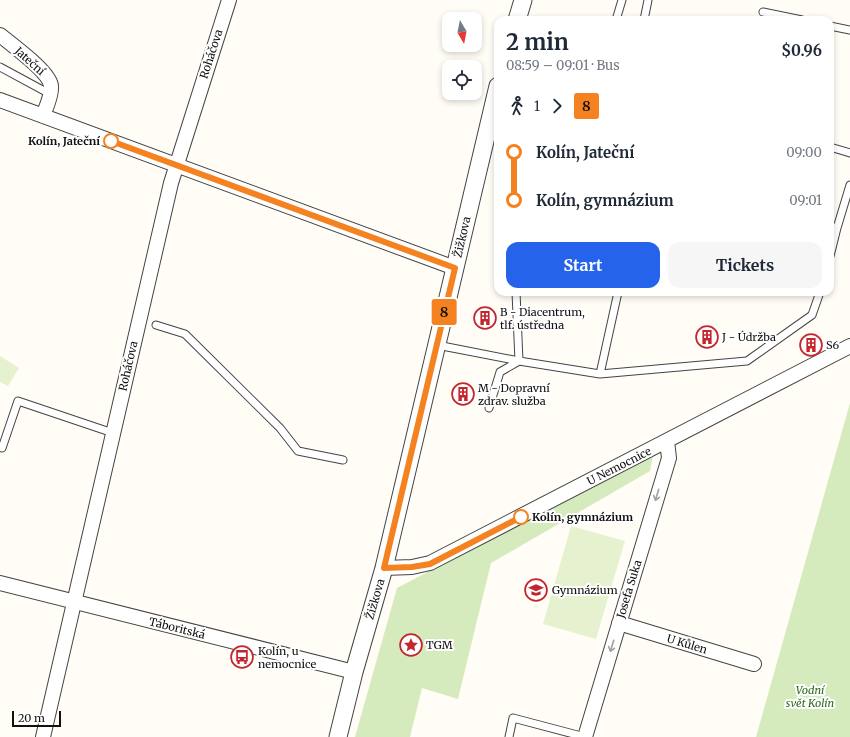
<!DOCTYPE html>
<meta charset="utf-8">
<style>
body{margin:0;font-family:Merriweather,serif;background:#f6f6f7;color:#1f2937;height:100vh;display:flex;flex-direction:column;font-size:15px;white-space:nowrap}
*{box-sizing:border-box;margin:0}
p{font-size:13px;color:#747a83}
.icon{flex:none;width:22px;height:22px;fill:none;stroke:currentColor;stroke-width:2;stroke-linecap:round;stroke-linejoin:round}
.map{position:relative;flex:1;overflow:hidden}
.drawer{position:absolute;left:494px;top:16px;width:340px;height:280px;display:flex;flex-direction:column;background:#fff;border-radius:12px;box-shadow:0 2px 6px #0003}
.drawer>*{flex:none}
.badge{padding:0 8px;border-radius:3px;font-size:14px;line-height:26px}
.needle{width:26px;rotate:170deg}
.controls{position:absolute;left:442px;top:12px;display:grid;gap:8px}
.controls a{display:grid;place-items:center;width:40px;height:40px;border-radius:8px;background:#fff;box-shadow:0 2px 6px #0003;font-size:20px}
.scale{position:absolute;left:12px;bottom:10px;width:49px;box-sizing:border-box;padding-left:4px;border:2px solid #111;border-top:0;font-size:11px;line-height:14px;white-space:nowrap;color:#111;-webkit-text-stroke:3px #fff;paint-order:stroke}
.map>.badge{position:absolute;translate:-50% -50%;box-shadow:0 0 0 2px #fff}
.legs{display:flex;align-items:center;gap:6px;height:44px;padding:0 12px;font-size:13px}
.legs p{margin-inline-start:auto}
.headline{display:flex;align-items:center;justify-content:space-between;height:68px;padding:0 12px}
h1{font-size:22px;font-weight:700;line-height:30px}
.button{display:flex;gap:8px;margin-top:auto;padding:8px 12px}
.button a{flex:1;height:46px;border-radius:12px;background:#2563eb;color:#fff;font-size:16px;font-weight:700;line-height:46px;text-align:center}
.button a+a{background:#f6f6f7;color:#1f2937}
ul{padding:0 12px;list-style:none}
li{display:flex;align-items:center;gap:14px;height:48px;font-size:15px}
li i{display:grid;place-items:center;width:6px;height:100%;margin:0 5px;background:currentColor}
li i::after{content:'';width:10px;height:10px;margin:-5px;border:3px solid;border-radius:50%;background:#fff}
li p{margin-inline-start:auto}
li:first-child i{background:linear-gradient(#0000 50%,currentColor 0)}
li:last-child i{background:linear-gradient(currentColor 50%,#0000 0)}
.map>svg:first-child{display:block}
</style>
<div class="map">
<svg width="850" height="737" viewBox="0 0 850 737">
<rect width="100%" height="100%" fill="#fffdf5"/>
<path fill="#d5ebbd" d="M850,403V737H756Z
M653,455L650,471L491,563L458,699L422,688L410,737H355L397,588Z"/>
<path fill="#e6f2cf" d="M0,356L19,368L8,386L0,382Z
M571,526L625,541L596,639L543,624Z"/>
<g fill="none" stroke-linecap="round" stroke-linejoin="round">
<g stroke="#444" stroke-width="9">
<path id="service" d="M763,12L802,20
M616,20L622,0
M644,20L648,0
M830,26L850,30
M0,67L50,94
M830,147L850,153
M830,226L837,228L850,185
M830,256L837,228
M156,325L185,334L280,428L298,451L343,460
M437,345L519,361L600,374L747,361L812,315L820,292
M600,374L618,292
M489,408L500,372L519,361L516,292
M2,448L18,401L113,433
M509,737L513,718L585,737"/>
</g>
<g stroke="#444" stroke-width="16">
<path id="minor" d="M0,35C12,45 50,72 51,86C52,96 46,107 43,116
M0,100L455,268
M384,568L412,567L430,563L850,346
M0,583L354,672
M619,623L754,664
M43,737L171,183L229,0
M585,737L669,458L667,441"/>
</g>
<g stroke="#444" stroke-width="19">
<path id="tertiary" d="M517,20L523,0
M338,737L354,672L384,568L498,86"/>
</g>
<use href="#service" stroke="#fff" stroke-width="7"/>
<use href="#minor" stroke="#fff" stroke-width="14"/>
<use href="#tertiary" stroke="#fff" stroke-width="17"/>
</g>
<defs><path id="oneway-shaft" d="M-6 0H5M1.5-3L5.5 0L1.5 3" fill="none" stroke-width="1.6" stroke-linecap="round" stroke-linejoin="round"/></defs>
<g stroke="#a0a0a0">
<use href="#oneway-shaft" transform="translate(657 495) rotate(107)"/>
<use href="#oneway-shaft" transform="translate(612 646) rotate(107)"/>
</g>
<g fill="none" stroke-linecap="round" stroke-linejoin="round">
<g stroke="#fff" stroke-width="9">
<path id="line-1" d="M111,141L455,268L384,568L412,567L430,564L521,517"/>
</g>
<use href="#line-1" stroke="#f58220" stroke-width="6"/>
</g>
<defs>
<g id="building-ring" transform="scale(1.15)"><circle r="9.5" fill="#fff" stroke="#c4262e" stroke-width="1.5"/><path d="M-4-6H4V6H1V3H-1V6H-4ZM-2.5-4.3h1.7v1.8h-1.7ZM.8-4.3h1.7v1.8H.8ZM-2.5-1h1.7V.8h-1.7ZM.8-1h1.7V.8H.8Z" fill="#c4262e"/></g>
<g id="school-ring" transform="scale(1.15)"><circle r="9.5" fill="#fff" stroke="#c4262e" stroke-width="1.5"/><path d="M0-5L7-2L0 1L-7-2ZM-4 1L0 2.5L4 1V4Q0 6-4 4Z" fill="#c4262e"/></g>
<g id="sight-ring" transform="scale(1.15)"><circle r="9.5" fill="#fff" stroke="#c4262e" stroke-width="1.5"/><path d="M0-6L1.8-2.2L6-1.7L2.9 1.2L3.7 5.4L0 3.3L-3.7 5.4L-2.9 1.2L-6-1.7L-1.8-2.2Z" fill="#c4262e"/></g>
<g id="bus-ring" transform="scale(1.15)"><circle r="9.5" fill="#fff" stroke="#c4262e" stroke-width="1.5"/><path d="M-5-6H5V4H4V6H2V4H-2V6H-4V4H-5ZM-3.5-4V0h7V-4ZM-3.5 1.2v1.5H-2V1.2ZM2 1.2v1.5H3.5V1.2Z" fill="#c4262e"/></g>
</defs>
<g fill-rule="evenodd">
<use href="#building-ring" x="485" y="318"/>
<use href="#building-ring" x="707" y="337"/>
<use href="#building-ring" x="811" y="345"/>
<use href="#building-ring" x="463" y="394"/>
<use href="#school-ring" x="536" y="590"/>
<use href="#sight-ring" x="411" y="645"/>
<use href="#bus-ring" x="242" y="657"/>
</g>
<g fill="#fff" stroke="#f58220" stroke-width="2">
<circle cx="111" cy="141" r="7"/>
<circle cx="521" cy="517" r="7"/>
</g>
<g text-anchor="middle" dominant-baseline="central" stroke-width="4" stroke-linejoin="round" paint-order="stroke">
<g font-size="11" fill="#111" stroke="#fff">
<text transform="translate(211 54) rotate(-72)">Roháčova</text>
<text transform="translate(30 61) rotate(42)">Jateční</text>
<text transform="translate(462 237) rotate(-77)">Žižkova</text>
<text transform="translate(128 366) rotate(-77)">Roháčova</text>
<text transform="translate(619 466) rotate(-27)">U Nemocnice</text>
<text transform="translate(629 589) rotate(-73)">Josefa Suka</text>
<text transform="translate(375 599) rotate(-74)">Žižkova</text>
<text transform="translate(177 628) rotate(14)">Táboritská</text>
<text transform="translate(687 644) rotate(17)">U Kůlen</text>
</g>
<g font-size="11" font-weight="bold" fill="#111" stroke="#fff" text-anchor="end">
<text x="100" y="141">Kolín, Jateční</text>
<text x="532" y="517" text-anchor="start">Kolín, gymnázium</text>
</g>
<g font-size="11" fill="#111" stroke="#fff" text-anchor="start">
<text x="500" y="312">B - Diacentrum,<tspan x="500" dy="13">tlf. ústředna</tspan></text>
<text x="722" y="337">J - Údržba</text>
<text x="826" y="345">S6</text>
<text x="478" y="388">M - Dopravní<tspan x="478" dy="13">zdrav. služba</tspan></text>
<text x="552" y="590">Gymnázium</text>
<text x="426" y="645">TGM</text>
<text x="258" y="651">Kolín, u<tspan x="258" dy="13">nemocnice</tspan></text>
</g>
<g font-size="11" font-style="italic" fill="#2f6b1f" stroke="#fff">
<text x="810" y="690">Vodní<tspan x="810" dy="13">svět Kolín</tspan></text>
</g>
</g>
</svg>
<div class="controls">
<a><svg class="needle" viewBox="-14 -14 28 28"><path d="M0-13l5 13h-10z" fill="#e53935"/><path d="M0 13l5-13h-10z" fill="#747a83"/></svg></a>
<a><svg class="icon" aria-label="locate" viewBox="0 0 24 24"><circle cx="12" cy="12" r="6"/><path d="M12 2v4M12 18v4M2 12h4M18 12h4"/></svg></a>
</div>
<div class="scale">20 m</div>
<b class="badge" style="left:444px;top:312px;background:#f58220;color:#111">8</b>
<section class="drawer">
<div class="headline"><div><h1>2 min</h1><p>08:59 – 09:01 · Bus</p></div><b>$0.96</b></div>
<div class="legs"><svg class="icon" aria-label="walk" viewBox="0 0 24 24"><circle cx="13" cy="4" r="2"/><path d="M13 8l-2 6 4 7M11 14l-3 7M7 12l3-4h3l4 4"/></svg>1<svg class="icon" aria-label="forward" viewBox="0 0 24 24"><path d="M9 5l7 7-7 7"/></svg><b class="badge" style="background:#f58220;color:#111">8</b></div>
<ul>
<li><i style="color:#f58220"></i><b>Kolín, Jateční</b><p>09:00</p></li>
<li><i style="color:#f58220"></i><b>Kolín, gymnázium</b><p>09:01</p></li>
</ul>
<div class="button"><a>Start</a><a>Tickets</a></div>
</section>
</div>
